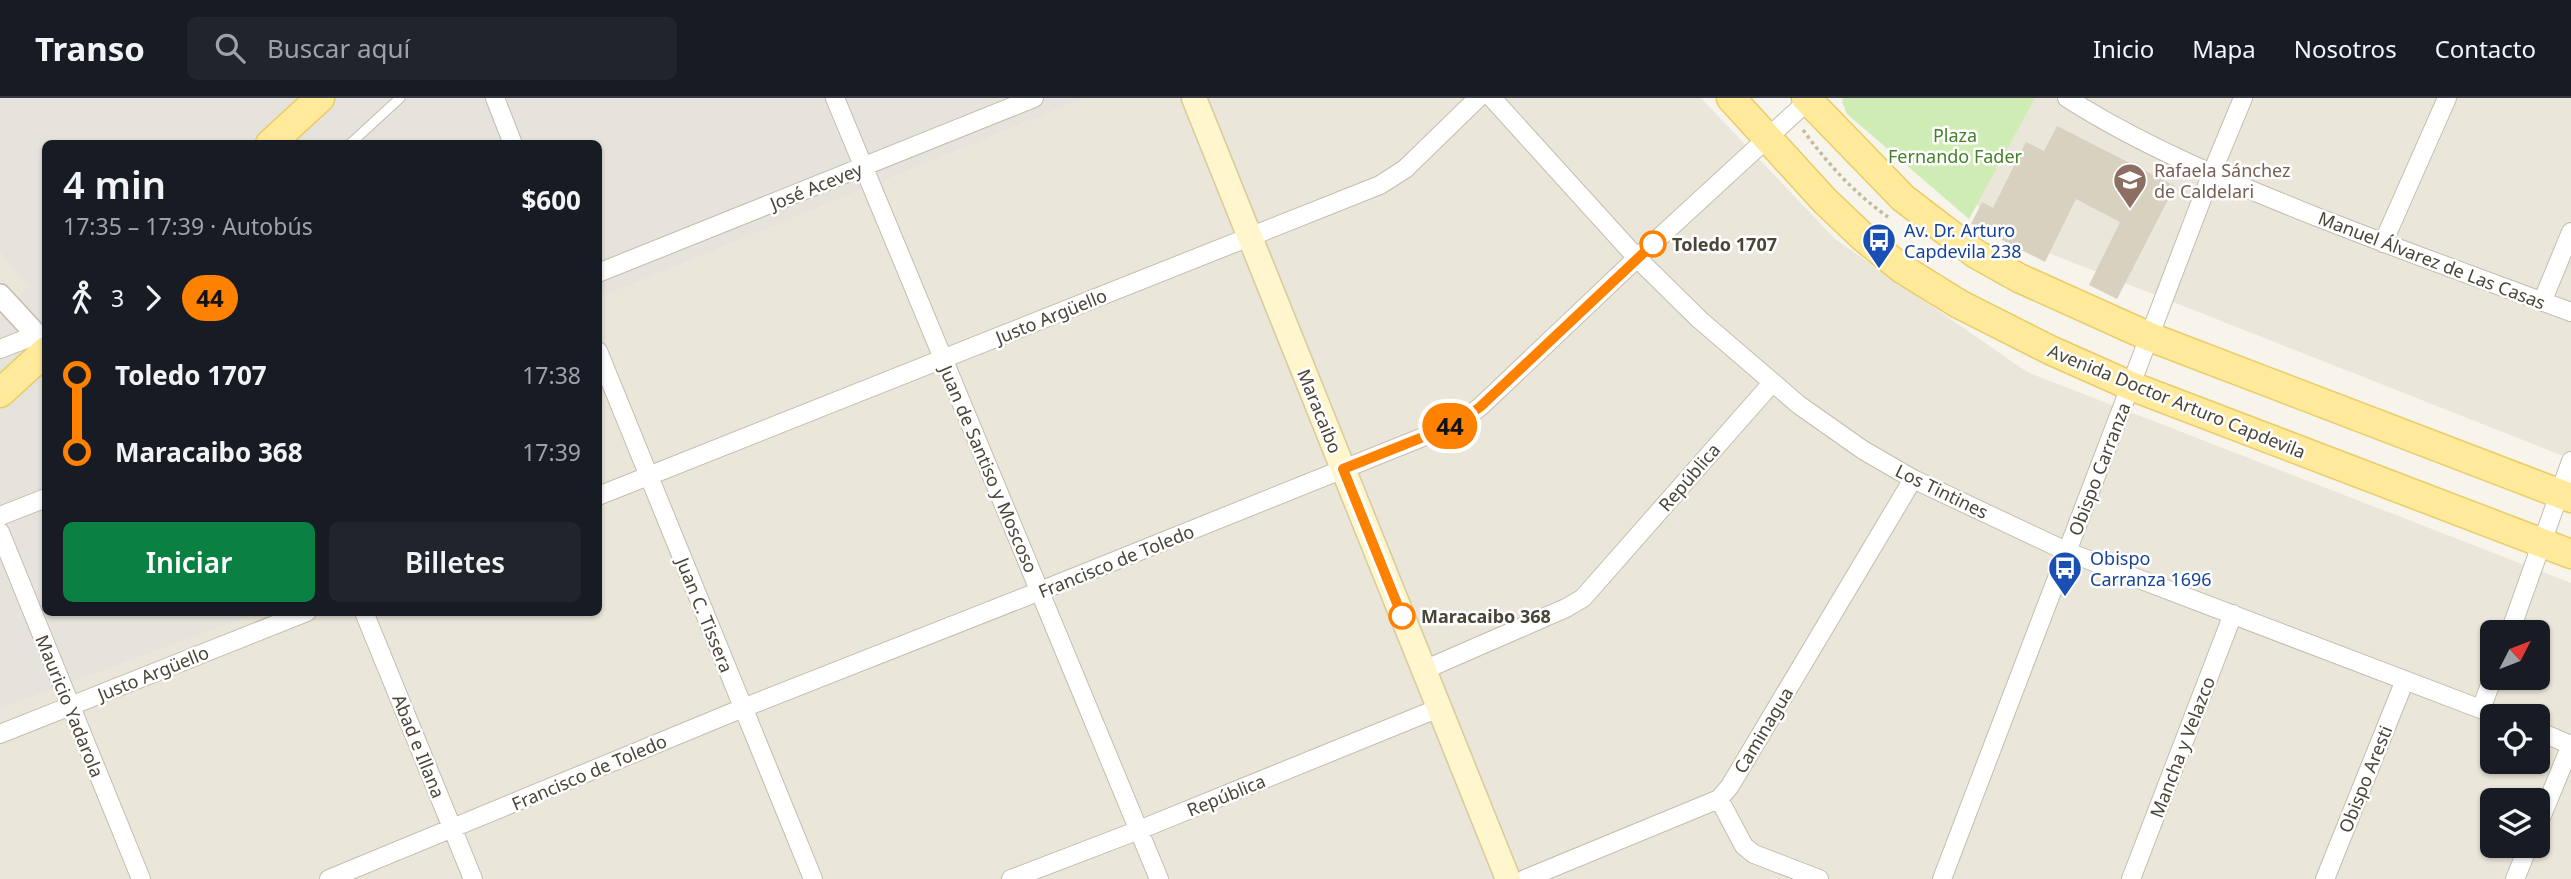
<!DOCTYPE html>
<html lang="es">
<meta charset="utf-8">
<style>
body{margin:0;font-family:"Noto Sans",sans-serif;background:#20242c;color:#f1f3f6;height:100vh;display:flex;flex-direction:column;font-size:26px;white-space:nowrap}
*{box-sizing:border-box;margin:0}
p{font-size:23px;color:#9ea1a6}
.icon{flex:none;width:38px;height:38px;fill:none;stroke:currentColor;stroke-width:2;stroke-linecap:round;stroke-linejoin:round}
.map{position:relative;flex:1;overflow:hidden}
.drawer{position:absolute;left:42px;top:42px;width:560px;height:476px;display:flex;flex-direction:column;background:#171b24;border-radius:10px;box-shadow:0 2px 5px #0004}
.drawer>*{flex:none}
.badge{padding:0 14px;border-radius:23px;font-size:24px;line-height:46px}
.needle{width:46px;rotate:48deg}
.buttons{position:absolute;left:2480px;top:522px;display:grid;gap:14px}
.buttons a{display:grid;place-items:center;width:70px;height:70px;border-radius:10px;background:#171b24;box-shadow:0 2px 5px #0004;font-size:35px}
.map>.badge{position:absolute;translate:-50% -50%;box-shadow:0 0 0 4px #fff}
.legs{display:flex;align-items:center;gap:10px;height:77px;padding:0 21px;font-size:23px}
.legs p{margin-inline-start:auto}
.summary{display:flex;align-items:center;justify-content:space-between;height:119px;padding:0 21px}
h1{font-size:38px;font-weight:600;line-height:52px}
.primary-button{display:flex;gap:14px;margin-top:auto;padding:14px 21px}
.primary-button a{flex:1;height:80px;border-radius:10px;background:#0b8043;color:#fff;font-size:28px;font-weight:600;line-height:80px;text-align:center}
.primary-button a+a{background:#20242c;color:#f1f3f6}
ul{padding:0 21px;list-style:none}
li{display:flex;align-items:center;gap:24px;height:77px;font-size:26px}
li i{display:grid;place-items:center;width:10px;height:100%;margin:0 9px;background:currentColor}
li i::after{content:'';width:18px;height:18px;margin:-9px;border:5px solid;border-radius:50%;background:#171b24}
li p{margin-inline-start:auto}
li:first-child i{background:linear-gradient(#0000 50%,currentColor 0)}
li:last-child i{background:linear-gradient(currentColor 50%,#0000 0)}
header{display:flex;align-items:center;gap:42px;box-sizing:border-box;height:98px;padding:0 35px;background:#171b24;border-bottom:2px solid #363941}
header strong{font-size:33px}
nav{display:flex;gap:38px;margin-inline-start:auto;font-size:24px}
.search{width:490px;height:63px;background:#20242c;display:flex;align-items:center;gap:18px;box-sizing:border-box;padding:0 24px;border-radius:10px;color:#9ea1a6;font-size:26px}
.map>svg:first-child{display:block}
</style>
<header>
<strong>Transo</strong>
<div class="search"><svg class="icon" aria-label="search" viewBox="0 0 24 24"><circle cx="10" cy="10" r="6"/><path d="M15 15l6 6"/></svg>Buscar aquí</div>
<nav><a>Inicio</a><a>Mapa</a><a>Nosotros</a><a>Contacto</a></nav>
</header>
<div class="map">
<svg width="2571" height="781" viewBox="0 0 2571 781">
<rect width="100%" height="100%" fill="#f6f4eb"/>
<path fill="#eae6d9" fill-rule="evenodd" d="M1085,0H1701L1835,141L2027,274L2571,485V781H0V611L259,515L598,514L599,200ZM2492,534H2538V579H2492ZM2492,618H2538V663H2492ZM2492,702H2538V747H2492Z
M1841,0H2571V361L2031,148L1859,20Z
M0,155L30,188L0,219Z"/>
<path fill="#e6e3dd" d="M0,0H1085L599,200L598,46H46V514L259,515L0,611V219L29,188L0,155Z"/>
<path fill="#ceecb3" d="M1844,0H2035L1969,121L1847,16L1842,4Z"/>
<path fill="#d9d1c0" d="M2057,28L2175,88L2117,201L2089,187L2120,124L2076,101L2045,164L1971,126L1982,104L1993,110L2026,44L2044,53Z"/>
<g fill="none" stroke-linecap="round" stroke-linejoin="round">
<g stroke="#c3bdad" stroke-width="11">
<path id="service" d="M350,46L400,0"/>
</g>
<g stroke="#c3bdad" stroke-width="20">
<path id="minor" d="M495,0L513,46
M835,0L1159,781
M1492,0L1637,160L1700,222L1799,307L1863,352L1913,381L2068,454L2499,618
M2067,0C2144,49 2227,83 2312,117C2398,151 2484,182 2571,214
M2383,145L2447,0
M598,175L1034,0
M2542,204L2571,134
M0,251L36,237
M598,253L813,781
M598,398L1380,87L1405,71L1478,0
M0,418L46,400
M0,434L141,781
M364,514L473,781
M2510,534L2571,363
M1424,572L1566,510L1583,500L1772,285
M2481,611L2493,579
M2538,633L2571,647
M0,636L307,514
M1719,701L1744,748L1754,756L1819,781
M2538,727L2571,647
M329,781L743,610L1040,493L1458,325L1480,309L1637,160L1811,0
M1011,781L1139,732L1439,610
M1525,781L1719,701L1730,688L1913,381
M1942,781L2211,77L2243,0
M2131,781L2233,516
M2325,781L2405,582
M2515,781L2529,747"/>
</g>
<g stroke="#c3bdad" stroke-width="24">
<path id="tertiary" d="M0,197L46,247"/>
</g>
<g stroke="#d8cb9a" stroke-width="27">
<path id="secondary" d="M1194,0L1508,781"/>
</g>
<g stroke="#eacc66" stroke-width="31">
<path id="primary" d="M1731,0L1825,103L1864,140L1901,170L1959,206L2050,252L2131,288L2571,456
M1806,0L1903,100L1976,156L2019,180L2150,239L2571,400
M270,46L320,0
M0,295L46,253"/>
</g>
<path stroke="#c5ba9e" stroke-width="3.5" stroke-dasharray="3.5 3.5" stroke-linecap="butt" d="M1803,32C1827,65 1854,95 1888,119"/>
<use href="#service" stroke="#fff" stroke-width="9"/>
<use href="#minor" stroke="#fff" stroke-width="18"/>
<use href="#tertiary" stroke="#fff" stroke-width="21"/>
<use href="#secondary" stroke="#fff6cd" stroke-width="24"/>
<use href="#primary" stroke="#ffea9c" stroke-width="28"/>
</g>
<g fill="none" stroke-linecap="round" stroke-linejoin="round">
<g stroke="#fff" stroke-width="16">
<path id="line-1" d="M1402,518L1343,371L1458,325L1480,309L1653,146"/>
</g>
<use href="#line-1" stroke="#ff8100" stroke-width="10"/>
</g>
<defs>
<g id="school-pin" transform="scale(1.75)"><path d="M0 17L-7.5 6A9.5 9.5 0 1 1 7.5 6Z" fill="#8d6e63" stroke="#fff"/><path d="M0-5L7-2L0 1L-7-2ZM-4 1L0 2.5L4 1V4Q0 6-4 4Z" fill="#fff"/></g>
<g id="bus-pin" transform="scale(1.75)"><path d="M0 17L-7.5 6A9.5 9.5 0 1 1 7.5 6Z" fill="#1a4fb4" stroke="#fff"/><path d="M-5-6H5V4H4V6H2V4H-2V6H-4V4H-5ZM-3.5-4V0h7V-4ZM-3.5 1.2v1.5H-2V1.2ZM2 1.2v1.5H3.5V1.2Z" fill="#fff"/></g>
</defs>
<g fill-rule="evenodd">
<use href="#school-pin" x="2130" y="82"/>
<use href="#bus-pin" x="1879" y="142"/>
<use href="#bus-pin" x="2065" y="470"/>
</g>
<g fill="#fff" stroke="#ff8100" stroke-width="3.5">
<circle cx="1653" cy="146" r="12"/>
<circle cx="1402" cy="518" r="12"/>
</g>
<g text-anchor="middle" dominant-baseline="central" stroke-width="5" stroke-linejoin="round" paint-order="stroke">
<g font-size="18" fill="#438227" stroke="#fff">
<text x="1955" y="37">Plaza<tspan x="1955" dy="21">Fernando Fader</tspan></text>
</g>
<g font-size="18" fill="#785e54" stroke="#fff" text-anchor="start">
<text x="2154" y="72">Rafaela Sánchez<tspan x="2154" dy="21">de Caldelari</tspan></text>
</g>
<g font-size="18" fill="#4b4538" stroke="#fff">
<text transform="translate(816 88) rotate(-22)">José Acevey</text>
<text transform="translate(2432 162) rotate(21)">Manuel Álvarez de Las Casas</text>
<text transform="translate(1051 218) rotate(-22)">Justo Argüello</text>
<text transform="translate(2177 303) rotate(22)">Avenida Doctor Arturo Capdevila</text>
<text transform="translate(1320 313) rotate(68)">Maracaibo</text>
<text transform="translate(989 371) rotate(67)">Juan de Santiso y Moscoso</text>
<text transform="translate(2099 371) rotate(-69)">Obispo Carranza</text>
<text transform="translate(1689 379) rotate(-49)">República</text>
<text transform="translate(1942 393) rotate(26)">Los Tintines</text>
<text transform="translate(1116 463) rotate(-22)">Francisco de Toledo</text>
<text transform="translate(705 517) rotate(68)">Juan C. Tissera</text>
<text transform="translate(153 575) rotate(-22)">Justo Argüello</text>
<text transform="translate(70 608) rotate(68)">Mauricio Yadarola</text>
<text transform="translate(1763 632) rotate(-59)">Caminagua</text>
<text transform="translate(419 648) rotate(68)">Abad e Illana</text>
<text transform="translate(2182 649) rotate(-69)">Mancha y Velazco</text>
<text transform="translate(589 674) rotate(-23)">Francisco de Toledo</text>
<text transform="translate(2365 681) rotate(-68)">Obispo Aresti</text>
<text transform="translate(1226 697) rotate(-22)">República</text>
</g>
<g font-size="18" fill="#164399" stroke="#fff" text-anchor="start">
<text x="1904" y="132">Av. Dr. Arturo<tspan x="1904" dy="21">Capdevila 238</tspan></text>
<text x="2090" y="460">Obispo<tspan x="2090" dy="21">Carranza 1696</tspan></text>
</g>
<g font-size="18" font-weight="bold" fill="#4b4538" stroke="#fff" text-anchor="start">
<text x="1672" y="146">Toledo 1707</text>
<text x="1421" y="518">Maracaibo 368</text>
</g>
</g>
</svg>
<div class="buttons">
<a><svg class="needle" viewBox="-14 -14 28 28"><path d="M0-13l5 13h-10z" fill="#e53935"/><path d="M0 13l5-13h-10z" fill="#9ea1a6"/></svg></a>
<a><svg class="icon" aria-label="locate" viewBox="0 0 24 24"><circle cx="12" cy="12" r="6"/><path d="M12 2v4M12 18v4M2 12h4M18 12h4"/></svg></a>
<a><svg class="icon" aria-label="layers" viewBox="0 0 24 24"><path d="M12 4l9 5-9 5-9-5zM3 14l9 5 9-5"/></svg></a>
</div>
<b class="badge" style="left:1450px;top:328px;background:#ff8100;color:#111">44</b>
<section class="drawer">
<div class="summary"><div><h1>4 min</h1><p>17:35 – 17:39 · Autobús</p></div><b>$600</b></div>
<div class="legs"><svg class="icon" aria-label="walk" viewBox="0 0 24 24"><circle cx="13" cy="4" r="2"/><path d="M13 8l-2 6 4 7M11 14l-3 7M7 12l3-4h3l4 4"/></svg>3<svg class="icon" aria-label="forward" viewBox="0 0 24 24"><path d="M9 5l7 7-7 7"/></svg><b class="badge" style="background:#ff8100;color:#111">44</b></div>
<ul>
<li><i style="color:#ff8100"></i><b>Toledo 1707</b><p>17:38</p></li>
<li><i style="color:#ff8100"></i><b>Maracaibo 368</b><p>17:39</p></li>
</ul>
<div class="primary-button"><a>Iniciar</a><a>Billetes</a></div>
</section>
</div>
